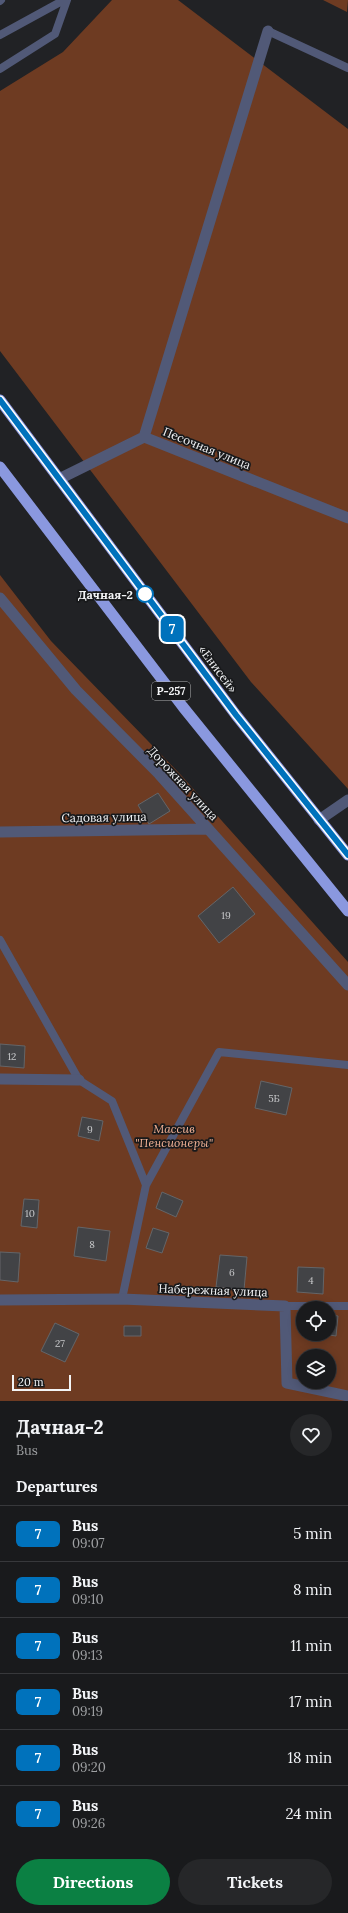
<!DOCTYPE html>
<meta charset="utf-8">
<style>
body{margin:0;font-family:Lora,serif;background:#262729;color:#f1f3f6;height:100vh;display:flex;flex-direction:column;font-size:15px;white-space:nowrap}
*{box-sizing:border-box;margin:0}
p{font-size:13px;color:#9fa1a3}
.icon{flex:none;width:22px;height:22px;fill:none;stroke:currentColor;stroke-width:2;stroke-linecap:round;stroke-linejoin:round}
.map{position:relative;height:1401px;overflow:hidden}
.panel{display:flex;flex-direction:column;background:#191a1c;flex:1}
.panel>*{flex:none}
.badge{padding:0 8px;border-radius:6px;font-size:14px;line-height:26px}
.controls{position:absolute;left:296px;top:1301px;display:grid;gap:8px}
.controls a{display:grid;place-items:center;width:40px;height:40px;border-radius:50%;background:#191a1c;box-shadow:0 2px 10px #0003,0 0 0 1px #37383b;font-size:20px}
.scale{position:absolute;left:12px;bottom:10px;width:59px;box-sizing:border-box;padding-left:4px;border:2px solid #f3f4f6;border-top:0;font-size:11px;line-height:14px;white-space:nowrap;color:#f3f4f6;-webkit-text-stroke:3px #18191b;paint-order:stroke}
.map>.badge{position:absolute;translate:-50% -50%;box-shadow:0 0 0 2px #fff}
h2{padding:0 16px;font-size:15px;line-height:36px}
.round{display:grid;place-items:center;flex:none;width:42px;height:42px;border-radius:21px;background:#262729}
.headline{display:flex;align-items:center;justify-content:space-between;height:68px;padding:0 16px}
h1{font-size:19px;font-weight:700;line-height:30px}
.action{display:flex;gap:8px;margin-top:auto;padding:8px 16px}
.action a{flex:1;height:46px;border-radius:24px;background:#0b8043;color:#fff;font-size:16px;font-weight:700;line-height:46px;text-align:center}
.action a+a{background:#262729;color:#f1f3f6}
ul{padding:0;list-style:none}
li{display:flex;align-items:center;gap:12px;height:56px;padding:0 16px;border-top:1px solid #37383b}
li div{flex:1}
li b{display:block;font-size:15px}
li em{font-style:normal}
li .badge{min-width:44px;font-weight:700;text-align:center}
.map>svg:first-child{display:block}
</style>
<div class="map">
<svg width="348" height="1401" viewBox="0 0 348 1401">
<rect width="100%" height="100%" fill="#212225"/>
<path fill="#6e3b22" fill-rule="evenodd" d="M112,0H178L348,129V789L251,682L0,351V91L63,52Z
M323,0H348L347,12Z
M0,575L51,641L180,774L348,962V1401H0ZM303,1308H329V1334H303ZM303,1356H329V1382H303Z"/>
<path fill="#424346" stroke="#646568" d="M158,793L170,811L149,824L138,805Z
M233,887L255,914L219,943L198,916Z
M0,1044L25,1046L24,1068L0,1066Z
M261,1081L292,1088L286,1115L255,1108Z
M82,1117L103,1121L99,1141L78,1136Z
M162,1192L183,1201L176,1217L156,1208Z
M24,1199L39,1200L37,1228L21,1226Z
M78,1227L110,1231L106,1261L74,1256Z
M153,1228L169,1233L162,1253L146,1248Z
M0,1252L20,1253L18,1282L0,1280Z
M220,1255L247,1257L244,1290L216,1287Z
M298,1267L324,1268L323,1294L297,1292Z
M329,1315L338,1316L336,1336L323,1334H329Z
M55,1323L79,1334L65,1362L41,1351Z
M124,1326H141V1336H124Z"/>
<g fill="none" stroke-linecap="round" stroke-linejoin="round">
<path stroke="#515977" stroke-width="8" d="M0,1L1,0
M268,31L348,68
M0,35L64,0
M0,69L55,34L67,0
M0,940L79,1080L112,1101L146,1185
M122,1299L146,1185L219,1052L348,1065
M279,1306H348"/>
<path stroke="#515977" stroke-width="11" d="M144,437L268,31
M59,479L144,437L348,518
M0,598L76,690L159,774L348,985
M319,820L348,800
M0,832L208,829
M0,1079L79,1080
M0,1300L122,1299L285,1306L287,1383L348,1396"/>
<path stroke="#8a98df" stroke-width="11" d="M0,400L236,715L348,855
M0,467L183,707L348,911"/>
</g>
<g fill="none" stroke-linecap="round" stroke-linejoin="round">
<g stroke="#fff" stroke-width="9">
<path id="line" d="M0,400L236,715L348,855"/>
</g>
<use href="#line" stroke="#0072bc" stroke-width="6"/>
</g>
<circle fill="#fff" stroke="#0072bc" stroke-width="2" cx="145" cy="594" r="8"/>
<g text-anchor="middle" dominant-baseline="central" stroke-width="3.5" stroke-linejoin="round" paint-order="stroke">
<g font-size="10" fill="#c7c8ca">
<text x="226" y="915">19</text>
<text x="12" y="1056">12</text>
<text x="274" y="1098">5Б</text>
<text x="90" y="1129">9</text>
<text x="30" y="1213">10</text>
<text x="92" y="1244">8</text>
<text x="232" y="1272">6</text>
<text x="311" y="1280">4</text>
<text x="60" y="1343">27</text>
</g>
<rect fill="#18191b" stroke="#b1b2b4" stroke-width="1" x="152" y="682" width="38" height="18" rx="3"/>
<g font-size="11" font-weight="bold" fill="#f3f4f6">
<text x="171" y="691">Р-257</text>
</g>
<g font-size="12" fill="#f3f4f6" stroke="#18191b">
<text transform="translate(207 448) rotate(22)">Песочная улица</text>
<text transform="translate(218 669) rotate(53)">«Енисей»</text>
<text transform="translate(183 783) rotate(47)">Дорожная улица</text>
<text transform="translate(104 817) rotate(-1)">Садовая улица</text>
<text transform="translate(213 1290) rotate(2)">Набережная улица</text>
</g>
<g font-size="12" font-weight="bold" fill="#f3f4f6" stroke="#18191b" text-anchor="end">
<text x="133" y="594">Дачная-2</text>
</g>
<g font-size="12" font-style="italic" fill="#f4b396" stroke="#18191b">
<text x="174" y="1128">Массив<tspan x="174" dy="14">"Пенсионеры"</tspan></text>
</g>
</g>
</svg>
<div class="controls">
<a><svg class="icon" aria-label="locate" viewBox="0 0 24 24"><circle cx="12" cy="12" r="6"/><path d="M12 2v4M12 18v4M2 12h4M18 12h4"/></svg></a>
<a><svg class="icon" aria-label="layers" viewBox="0 0 24 24"><path d="M12 4l9 5-9 5-9-5zM3 14l9 5 9-5"/></svg></a>
</div>
<div class="scale">20 m</div>
<b class="badge" style="left:172px;top:629px;background:#0072bc;color:#fff">7</b>
</div>
<section class="panel">
<div class="headline"><div><h1>Дачная-2</h1><p>Bus</p></div><a class="round"><svg class="icon" aria-label="heart" viewBox="0 0 24 24"><path d="M12 20l-8-8c-3-5 5-10 8-4 3-6 11-1 8 4z"/></svg></a></div>
<h2>Departures</h2>
<ul>
<li><span class="badge" style="background:#0072bc;color:#fff">7</span><div><b>Bus</b><p>09:07</p></div><em>5 min</em></li>
<li><span class="badge" style="background:#0072bc;color:#fff">7</span><div><b>Bus</b><p>09:10</p></div><em>8 min</em></li>
<li><span class="badge" style="background:#0072bc;color:#fff">7</span><div><b>Bus</b><p>09:13</p></div><em>11 min</em></li>
<li><span class="badge" style="background:#0072bc;color:#fff">7</span><div><b>Bus</b><p>09:19</p></div><em>17 min</em></li>
<li><span class="badge" style="background:#0072bc;color:#fff">7</span><div><b>Bus</b><p>09:20</p></div><em>18 min</em></li>
<li><span class="badge" style="background:#0072bc;color:#fff">7</span><div><b>Bus</b><p>09:26</p></div><em>24 min</em></li>
</ul>
<div class="action"><a>Directions</a><a>Tickets</a></div>
</section>
